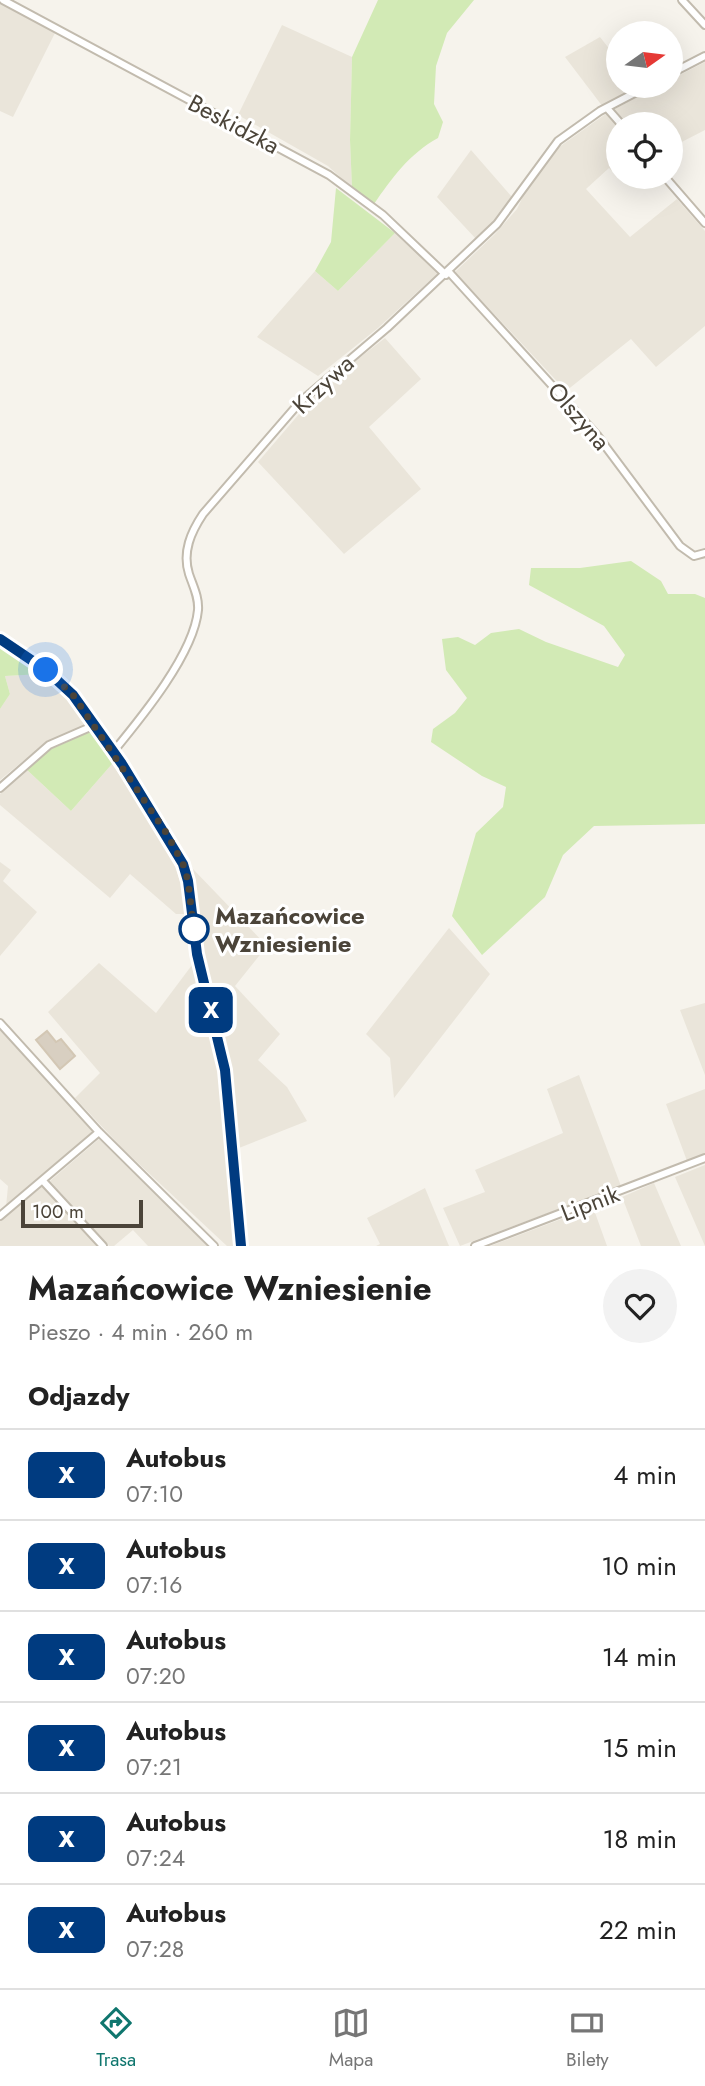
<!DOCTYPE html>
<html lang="pl">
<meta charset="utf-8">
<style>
body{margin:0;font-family:Jost,sans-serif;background:#f2f2f2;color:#222;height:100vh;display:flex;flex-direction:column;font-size:26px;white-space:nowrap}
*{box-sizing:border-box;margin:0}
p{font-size:23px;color:#767676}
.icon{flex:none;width:38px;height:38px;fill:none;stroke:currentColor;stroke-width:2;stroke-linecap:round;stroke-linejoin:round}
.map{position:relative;height:1246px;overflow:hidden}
.drawer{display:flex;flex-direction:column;background:#fff;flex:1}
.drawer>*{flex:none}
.badge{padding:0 14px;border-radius:10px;font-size:24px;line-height:46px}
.needle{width:46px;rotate:76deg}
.buttons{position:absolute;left:606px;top:21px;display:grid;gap:14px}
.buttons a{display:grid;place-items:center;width:77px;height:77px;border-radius:50%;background:#fff;box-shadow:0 7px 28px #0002;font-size:35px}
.scale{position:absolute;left:21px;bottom:18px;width:122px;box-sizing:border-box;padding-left:7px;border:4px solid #4b4439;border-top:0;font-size:19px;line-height:24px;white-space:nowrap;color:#4b4439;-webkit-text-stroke:5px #fff;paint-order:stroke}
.you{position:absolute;width:35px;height:35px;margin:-18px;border:5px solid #fff;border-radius:50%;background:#1a73e8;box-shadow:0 0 0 10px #1a73e833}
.map>.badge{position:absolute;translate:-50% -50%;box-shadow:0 0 0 4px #fff}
h2{padding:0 28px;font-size:26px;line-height:63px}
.round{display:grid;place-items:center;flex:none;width:74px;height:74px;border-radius:37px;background:#f2f2f2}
.summary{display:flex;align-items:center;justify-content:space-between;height:119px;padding:0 28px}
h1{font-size:33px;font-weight:700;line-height:52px}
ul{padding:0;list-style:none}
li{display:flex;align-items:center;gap:21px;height:91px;padding:0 28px;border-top:2px solid #e0e0e0}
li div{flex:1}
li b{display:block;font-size:26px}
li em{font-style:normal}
li .badge{min-width:77px;font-weight:700;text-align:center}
.tab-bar{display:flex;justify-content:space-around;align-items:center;height:98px;border-top:2px solid #e0e0e0;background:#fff;font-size:19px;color:#767676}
.tab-bar a{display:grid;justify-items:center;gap:4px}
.tab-bar .active{color:#0f766e}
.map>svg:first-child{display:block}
</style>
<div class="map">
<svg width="705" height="1246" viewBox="0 0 705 1246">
<rect width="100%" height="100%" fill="#f6f3ec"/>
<path fill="#eae5da" d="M0,2L55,33L13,117L0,111Z
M282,25L352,57L350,140L352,188L328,166L238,115Z
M600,37L618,60V86L639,87L603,107L565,57Z
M705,62V130L670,148V124H627L614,109L659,86H670V80Z
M607,113L618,126V177H620L619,178L609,168L586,189L630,237L677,199L705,231V326L656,367L631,339L566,391L455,272L495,234L517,209L528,186L555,150Z
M471,150L512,197L495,222L476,239L437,197Z
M395,233L438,273L378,328L318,376L257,337L315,271L338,291Z
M385,338L421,379L369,427L421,489L344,554L258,462L323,386Z
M43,674L69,700L88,724L45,743L0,780V709L10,694L5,676Z
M112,764L168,846L181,884L186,914H176L130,874L110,898L0,805V794L26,769L71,811Z
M0,862L11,870L3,881L37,912L0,956Z
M192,868L267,946L235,986L280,1034L258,1060L287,1087L307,1121L239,1148L224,1040L200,942Z
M449,928L490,974L394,1098L390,1058L366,1034Z
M99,963L156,1013L192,965L212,1034L218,1074L234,1246H227L124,1150L75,1098L100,1073L48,1012Z
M705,1003V1075L680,1010Z
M0,1030L93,1132L6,1207L8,1186L0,1179Z
M579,1075L621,1186L460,1246L443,1208L485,1192L475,1170L563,1133L547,1089Z
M705,1089V1154L687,1161L666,1104Z
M99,1139L207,1246H148L133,1230L114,1246H109L50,1181Z
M705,1165V1246L675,1177Z
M654,1183L681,1246H641L622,1197Z
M43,1186L98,1246H0V1221Z
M425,1188L449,1246H376L380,1244L367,1218Z
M593,1207L607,1246H490Z"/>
<path fill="#d2eab5" d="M378,0H474L447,33L436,66L434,104L443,122L438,138C409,154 392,178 374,204L352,188L350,140L352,57Z
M336,188L395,233L338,291L315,271L331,242Z
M631,561L661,581L668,594H695L705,598V824L594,826L563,855L545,897L482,955L452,916L476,833L503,807L506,787L482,776L431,742L433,729L455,713L467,698L446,670L442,639L458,637L475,645L491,633L519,629L546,642L618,667L625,655L604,626L529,585L531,568H580Z
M0,646L43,674L5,676L10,694L0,709Z
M92,731L112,764L71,811L26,769L51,749Z"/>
<path fill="#d8cfc1" stroke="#d3c7b4" stroke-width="2" d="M47,1031L56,1042L61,1039L75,1056L60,1069L36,1040Z"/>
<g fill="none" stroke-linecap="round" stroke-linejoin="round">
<g stroke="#c2bbae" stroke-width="10">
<path id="minor" d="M3,0L329,175L383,215L446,275
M682,0L705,25
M670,74L705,56
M607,108L621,124
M665,177L705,223
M449,272L597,435L680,546L694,556L705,553
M113,752C141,718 194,654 198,610C199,597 193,586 189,574C182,552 191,532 203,514L300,402L387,328L497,224L558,141L600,111L648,86
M0,788L49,745L95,725
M0,1023L99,1132L214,1246
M43,1181L103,1246
M0,1216L99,1132
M475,1246L705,1158"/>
</g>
<g stroke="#c2bbae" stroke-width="11">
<path id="tertiary" d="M0,639L46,669L73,695L122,764L183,864L188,881L197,954L225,1070L241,1246"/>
</g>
<use href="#minor" stroke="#fff" stroke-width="6"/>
<use href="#tertiary" stroke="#fff" stroke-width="8"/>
</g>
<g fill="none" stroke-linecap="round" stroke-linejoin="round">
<g stroke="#fff" stroke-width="16">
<path id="line" d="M0,639L46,670L73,695L122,764L183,864L188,881L197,954L225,1070L241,1246"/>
</g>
<use href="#line" stroke="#003b80" stroke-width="10"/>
<path stroke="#4b4439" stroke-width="7" stroke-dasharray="0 12.6" d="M46,670L73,695L167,834L183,864L188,881L194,932V929"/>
</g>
<circle fill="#fff" stroke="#003b80" stroke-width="3.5" cx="194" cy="929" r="14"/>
<g text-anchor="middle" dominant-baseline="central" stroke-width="6" stroke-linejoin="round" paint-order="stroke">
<g font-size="24" fill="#4b4439" stroke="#fff">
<text transform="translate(234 124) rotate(28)">Beskidzka</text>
<text transform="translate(323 384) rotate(-43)">Krzywa</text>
<text transform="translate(579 416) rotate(49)">Olszyna</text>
<text transform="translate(590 1203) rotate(-21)">Lipnik</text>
</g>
<g font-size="24" font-weight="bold" fill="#4b4439" stroke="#fff" text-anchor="start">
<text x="215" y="915">Mazańcowice<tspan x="215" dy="28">Wzniesienie</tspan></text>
</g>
</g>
</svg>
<div class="buttons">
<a><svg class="needle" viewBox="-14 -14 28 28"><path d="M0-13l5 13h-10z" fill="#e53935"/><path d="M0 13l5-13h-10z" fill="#767676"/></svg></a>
<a><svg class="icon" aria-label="locate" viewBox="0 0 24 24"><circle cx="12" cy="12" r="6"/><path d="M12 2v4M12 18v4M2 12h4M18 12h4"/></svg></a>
</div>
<div class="scale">100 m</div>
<div class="you" style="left:46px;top:670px"></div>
<b class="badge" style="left:211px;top:1010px;background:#003b80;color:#fff">X</b>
</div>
<section class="drawer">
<div class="summary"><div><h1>Mazańcowice Wzniesienie</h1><p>Pieszo · 4 min · 260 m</p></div><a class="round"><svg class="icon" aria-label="heart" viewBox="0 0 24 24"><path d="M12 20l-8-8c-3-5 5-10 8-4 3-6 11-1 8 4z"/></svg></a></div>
<h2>Odjazdy</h2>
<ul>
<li><span class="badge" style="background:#003b80;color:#fff">X</span><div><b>Autobus</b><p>07:10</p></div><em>4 min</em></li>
<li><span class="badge" style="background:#003b80;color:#fff">X</span><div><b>Autobus</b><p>07:16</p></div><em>10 min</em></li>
<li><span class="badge" style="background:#003b80;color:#fff">X</span><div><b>Autobus</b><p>07:20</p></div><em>14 min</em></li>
<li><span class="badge" style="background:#003b80;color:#fff">X</span><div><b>Autobus</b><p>07:21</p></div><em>15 min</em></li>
<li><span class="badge" style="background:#003b80;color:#fff">X</span><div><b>Autobus</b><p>07:24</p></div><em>18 min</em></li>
<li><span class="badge" style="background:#003b80;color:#fff">X</span><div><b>Autobus</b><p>07:28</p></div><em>22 min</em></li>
</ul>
</section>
<nav class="tab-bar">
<a class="active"><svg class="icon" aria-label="directions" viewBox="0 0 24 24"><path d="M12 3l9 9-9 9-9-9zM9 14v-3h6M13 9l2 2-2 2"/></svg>Trasa</a>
<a><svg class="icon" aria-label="map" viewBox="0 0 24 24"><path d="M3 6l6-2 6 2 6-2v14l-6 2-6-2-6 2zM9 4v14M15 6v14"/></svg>Mapa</a>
<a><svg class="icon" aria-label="tickets" viewBox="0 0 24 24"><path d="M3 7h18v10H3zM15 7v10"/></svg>Bilety</a>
</nav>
